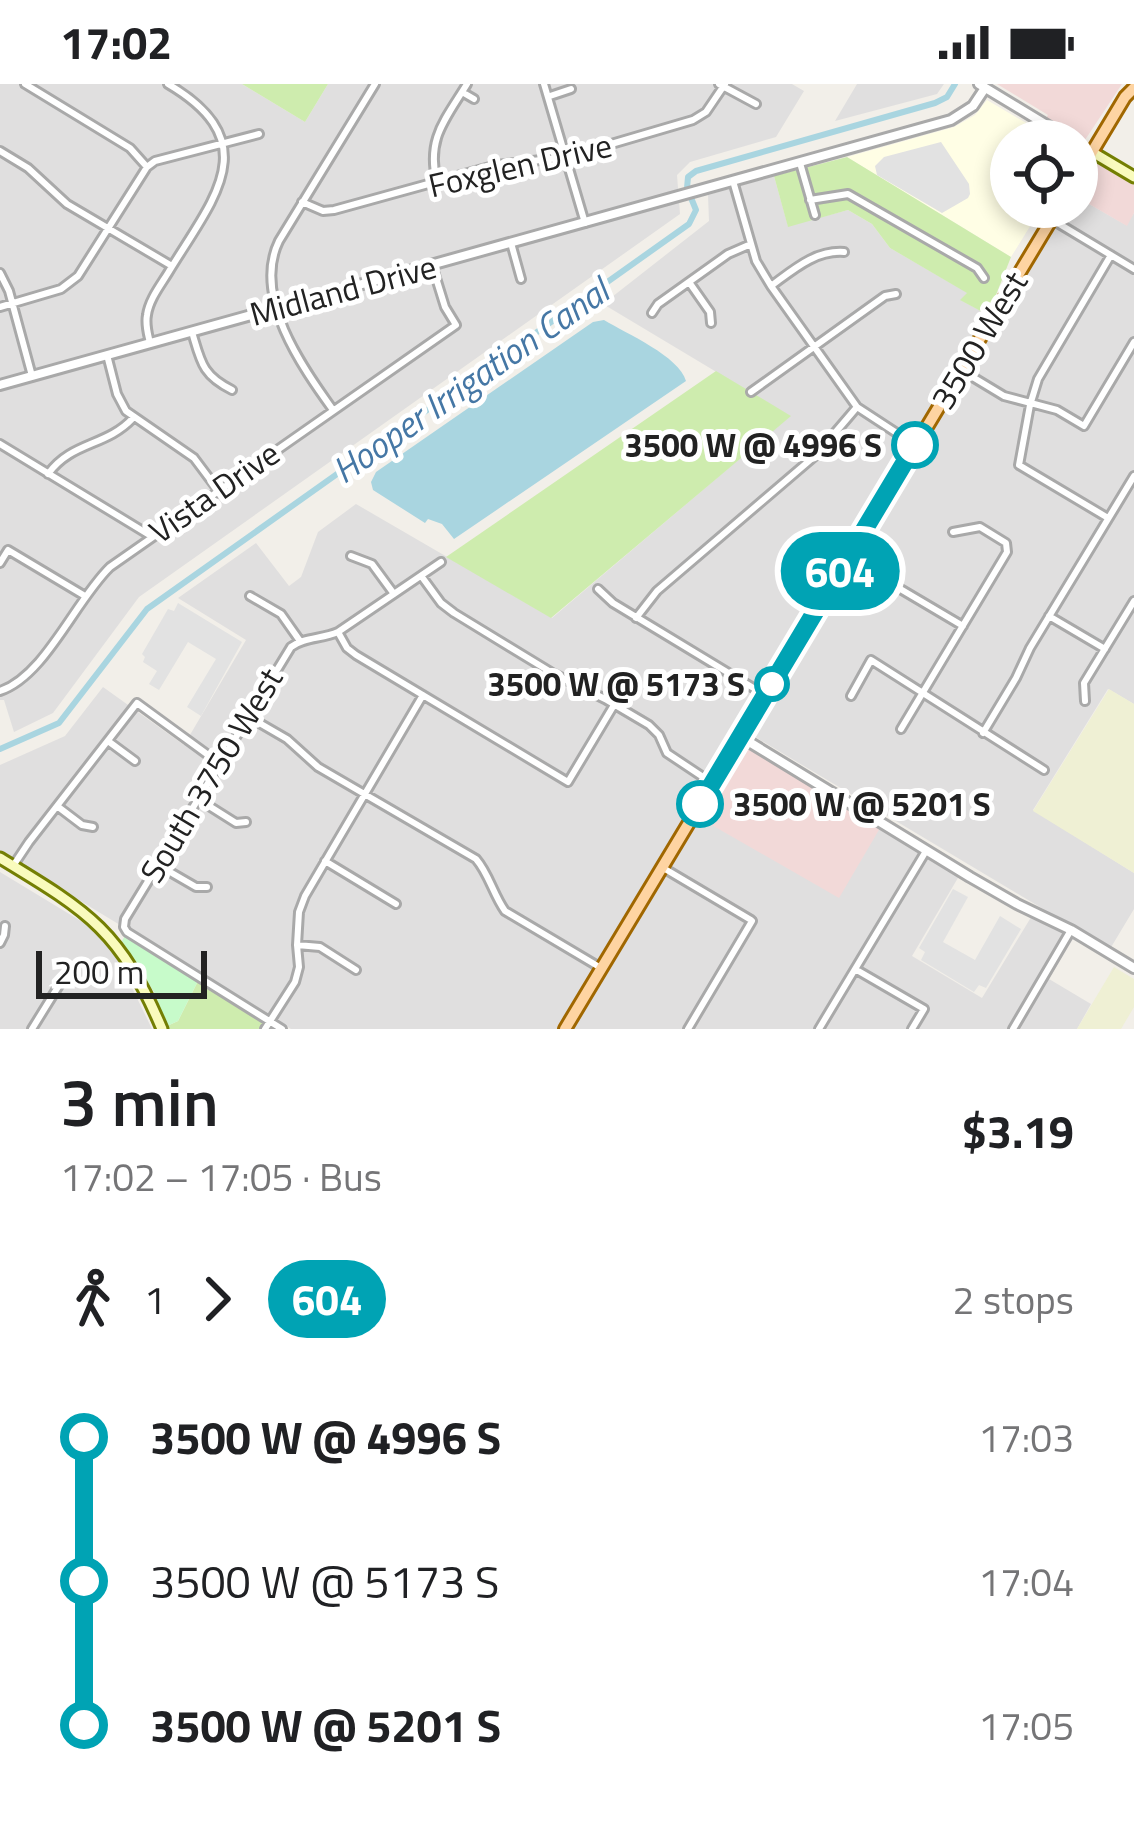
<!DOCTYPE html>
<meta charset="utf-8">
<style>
body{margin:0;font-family:"Titillium Web",sans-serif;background:#f6f6f6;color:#202124;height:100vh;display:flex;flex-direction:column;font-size:45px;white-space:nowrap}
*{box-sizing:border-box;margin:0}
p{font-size:39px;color:#757577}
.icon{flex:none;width:66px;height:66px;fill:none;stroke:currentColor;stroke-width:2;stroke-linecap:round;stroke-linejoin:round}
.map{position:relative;height:945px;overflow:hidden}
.drawer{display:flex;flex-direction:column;background:#fff;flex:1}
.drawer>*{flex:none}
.badge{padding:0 24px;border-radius:39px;font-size:42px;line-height:78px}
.buttons{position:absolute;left:990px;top:36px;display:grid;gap:24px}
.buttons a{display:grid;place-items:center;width:108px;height:108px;border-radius:50%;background:#fff;box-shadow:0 6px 18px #0003;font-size:60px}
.scale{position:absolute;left:36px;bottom:30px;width:171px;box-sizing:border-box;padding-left:12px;border:6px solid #222;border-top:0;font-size:33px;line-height:42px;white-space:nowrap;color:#222;-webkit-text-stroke:9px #fff;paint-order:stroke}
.map>.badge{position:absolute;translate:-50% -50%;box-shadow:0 0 0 6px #fff}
.legs{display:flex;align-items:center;gap:18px;height:132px;padding:0 60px;font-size:39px}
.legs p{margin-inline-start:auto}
.summary{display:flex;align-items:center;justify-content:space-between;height:204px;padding:0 60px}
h1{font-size:66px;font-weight:600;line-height:90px}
ul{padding:0 60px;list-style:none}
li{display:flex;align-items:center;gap:42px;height:144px;font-size:45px}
li i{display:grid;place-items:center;width:18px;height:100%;margin:0 15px;background:currentColor}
li i::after{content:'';width:30px;height:30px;margin:-15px;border:9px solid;border-radius:50%;background:#fff}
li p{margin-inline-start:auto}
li:first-child i{background:linear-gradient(#0000 50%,currentColor 0)}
li:last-child i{background:linear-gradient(currentColor 50%,#0000 0)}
.status{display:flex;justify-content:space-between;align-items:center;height:84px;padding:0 60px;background:#fff;direction:ltr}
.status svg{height:33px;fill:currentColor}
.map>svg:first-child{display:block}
</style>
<div class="status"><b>17:02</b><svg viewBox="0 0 49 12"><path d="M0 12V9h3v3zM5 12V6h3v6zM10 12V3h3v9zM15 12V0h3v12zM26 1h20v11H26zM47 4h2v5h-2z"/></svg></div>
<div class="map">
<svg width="1134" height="945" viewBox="0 0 1134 945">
<rect width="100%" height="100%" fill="#f2efe9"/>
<path fill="#e0dfdf" d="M0,0H242L305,38L328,0H792L804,7L776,53L690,78L677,91L680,130L139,513L53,629L14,648L4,616H0Z
M857,0H944L937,10L835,37Z
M774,92L788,142L848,126L872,140L890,164L968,209L961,216L988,231L561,945H291L0,768V681L65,652L103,603L184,661L246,556L178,514L256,459L289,502L301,493L318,448L356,420L552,534L790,332L603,220L709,137L708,111Z
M1077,113L1126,141L1134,129V620L1108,605L1033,726L1134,789V825L1110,865L747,648L1065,123H1077Z
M696,732L883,739L962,787L912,872L982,914L1033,830L1073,855L1049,895L1091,920L1077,945H570Z
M0,788L89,842L107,859L120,879L152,945H0Z"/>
<path fill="#f2d9d8" d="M997,0H1122L1077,68V57H1033L1048,31Z
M1094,76L1134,99V129L1127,142L1077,113V104Z
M743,653L883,739L839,814L696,732Z"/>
<path fill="#fffee5" d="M987,16L1040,47L1033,57H1011V123H1042L1011,173L847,73L954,43L975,31Z"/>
<path fill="#eff0d4" d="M1109,605L1134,620V789L1033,727Z
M1114,883L1134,895V923L1121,945H1077Z"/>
<path fill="#ceecae" d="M242,0H328L305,38Z
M847,73L1011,173L988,231L960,216L967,209L890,164L872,140L848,126L788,143L774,92Z
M716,287L791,332L551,534L446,473Z
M199,895L266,935L260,945H168L167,942L178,937Z"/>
<path fill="#c7fbca" d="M126,850L199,895L178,937L167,942L154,908L122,857Z"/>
<path fill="#e2e2e2" d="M941,58L969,100L970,110L968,114L942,129L877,91L875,82L884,73Z
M178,519L242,558L201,632L187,623L216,575L188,558L159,606L149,600L157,587L143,578L145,573L142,570L168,525L174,527Z
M953,805L968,813L943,858L975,876L1000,832L1021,845L986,904L979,901L974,908L921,876L925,868L919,864Z"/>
<path fill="#a9d5e0" d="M604,236C627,250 679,272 686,297L454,455L442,440L428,435L425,439L373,406L371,398L376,388L593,238Z"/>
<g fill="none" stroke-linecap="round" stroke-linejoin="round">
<path stroke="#a9d5e0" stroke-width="6" d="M0,665L59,639L147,525L689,140L696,126L687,104L688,93L696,87L935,19L947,13L955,0"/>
<g stroke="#a9a9a9" stroke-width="12">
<path id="minor" d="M25,0L130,64L147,83
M544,0L585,139
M719,0L756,20
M462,8L474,15
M550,12L571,5
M0,67L28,84L67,120L172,182
M800,79L815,131
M733,97L756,177L771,202L857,323L915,361
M437,99C426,55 445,36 467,0
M810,116L848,110L977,184L984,194
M302,118L323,127L334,126L497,81L567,73L693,36L706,28L725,0
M1051,135L1134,185
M511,159L521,195
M0,189L9,207L32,292
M689,198L710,228L711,239
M771,202C793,186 815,166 844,168
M0,223L61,205L78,192L147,83L155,77L259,50
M652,229L658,220L728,170L751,160
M192,248C201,278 202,291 232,306
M150,259C148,250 145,241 147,231C149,216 160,202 168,189C212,116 268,59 168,0
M107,271L117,310L126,327L194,374L218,406
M961,286L1004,312L1057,326L1084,342L1134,258
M751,308L885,212L896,210
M333,326C302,283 252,212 279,157L375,0
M0,360L151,452
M48,390C72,357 106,363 133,334
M1108,434L1019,381L1030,321L1038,295L1111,171
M351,472L372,480L394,510
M848,474L963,542
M0,479L8,466L85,512
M422,493L441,519L454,529L554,590L605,615L649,641L659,651L667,669L712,699
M598,505L613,519L765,611
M250,512L281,530L300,557
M1049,532L1105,565
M636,534L657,507L816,371L857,323
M338,548L347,564L356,571L568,698L614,621
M0,607C45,592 75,517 110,483L456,241L445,223L432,181
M851,612L871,576L1044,686
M1085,617L1084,599L1134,517
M249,633L287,655L318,683L476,775C489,790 493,810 505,827L601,884
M901,645L1007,468L1006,459L980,443L953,448
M983,649L1016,594L1030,564L1134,392
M108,657L135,677
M198,715L236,739L246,738
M57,722L82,741L93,743
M325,777L396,820
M158,781L196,803H207
M13,782L29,758L137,619L219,679
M665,785L751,836
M0,859L4,851L5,842
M297,861L320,863L356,886
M855,885L924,925L912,945
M32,945L66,890
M265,945L295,898L299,883L297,861L299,828L305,812L423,611
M282,945L127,848L124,843L125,835L291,563C304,553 322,555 338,548L441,478
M688,945L752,837
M819,945L926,767
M1013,945L1071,846"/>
</g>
<g stroke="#a9a9a9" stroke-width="14">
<path id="tertiary" d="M979,0L1073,57
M0,301L951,36L973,22L985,4
M741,653L970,793L1017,820L1071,846L1134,884"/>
</g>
<g stroke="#747f03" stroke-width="15">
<path id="secondary" d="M1092,68L1134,93
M0,774C89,828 120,846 162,945"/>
</g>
<g stroke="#a06700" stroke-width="16">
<path id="primary" d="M1077,93L1125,13L1134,4
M565,945L1059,123"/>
</g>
<use href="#minor" stroke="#fff" stroke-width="6"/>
<use href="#tertiary" stroke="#fff" stroke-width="8"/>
<use href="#secondary" stroke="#f9fbbd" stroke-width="9"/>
<use href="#primary" stroke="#fed4a2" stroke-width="10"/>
</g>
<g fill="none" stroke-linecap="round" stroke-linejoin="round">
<g stroke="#fff" stroke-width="27">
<path id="line-1" d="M700,720L915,361"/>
</g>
<use href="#line-1" stroke="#00a3b4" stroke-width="18"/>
</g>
<g fill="#fff" stroke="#00a3b4" stroke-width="6">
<circle cx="915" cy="361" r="21"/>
<circle cx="772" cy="600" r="15"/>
<circle cx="700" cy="720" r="21"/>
</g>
<g text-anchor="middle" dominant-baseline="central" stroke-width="10" stroke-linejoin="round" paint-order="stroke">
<g font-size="33" fill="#222" stroke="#fff">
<text transform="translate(520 81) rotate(-13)">Foxglen Drive</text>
<text transform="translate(343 206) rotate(-15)">Midland Drive</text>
<text transform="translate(979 256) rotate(-59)">3500 West</text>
<text transform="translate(214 408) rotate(-35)">Vista Drive</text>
<text transform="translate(211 691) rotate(-59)">South 3750 West</text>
</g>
<g font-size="33" font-weight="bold" fill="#222" stroke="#fff" text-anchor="end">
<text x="882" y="361">3500 W @ 4996 S</text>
<text x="745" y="600">3500 W @ 5173 S</text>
<text x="733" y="720" text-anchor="start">3500 W @ 5201 S</text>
</g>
<g font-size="36" font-style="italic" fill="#4577a5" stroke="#fff">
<text transform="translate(470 296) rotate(-35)">Hooper Irrigation Canal</text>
</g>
</g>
</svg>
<div class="buttons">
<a><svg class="icon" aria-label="locate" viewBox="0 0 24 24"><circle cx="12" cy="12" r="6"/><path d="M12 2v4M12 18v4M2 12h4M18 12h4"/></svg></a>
</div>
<div class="scale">200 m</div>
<b class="badge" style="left:840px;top:487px;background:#00a3b4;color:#fff">604</b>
</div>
<section class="drawer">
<div class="summary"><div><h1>3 min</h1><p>17:02 – 17:05 · Bus</p></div><b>$3.19</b></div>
<div class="legs"><svg class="icon" aria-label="walk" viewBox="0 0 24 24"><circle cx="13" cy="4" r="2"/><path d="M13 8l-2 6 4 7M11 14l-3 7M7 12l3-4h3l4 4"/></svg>1<svg class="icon" aria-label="forward" viewBox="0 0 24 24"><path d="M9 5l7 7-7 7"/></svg><b class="badge" style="background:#00a3b4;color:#fff">604</b><p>2 stops</p></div>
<ul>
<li><i style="color:#00a3b4"></i><b>3500 W @ 4996 S</b><p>17:03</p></li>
<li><i style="color:#00a3b4"></i><span>3500 W @ 5173 S</span><p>17:04</p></li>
<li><i style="color:#00a3b4"></i><b>3500 W @ 5201 S</b><p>17:05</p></li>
</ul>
</section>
